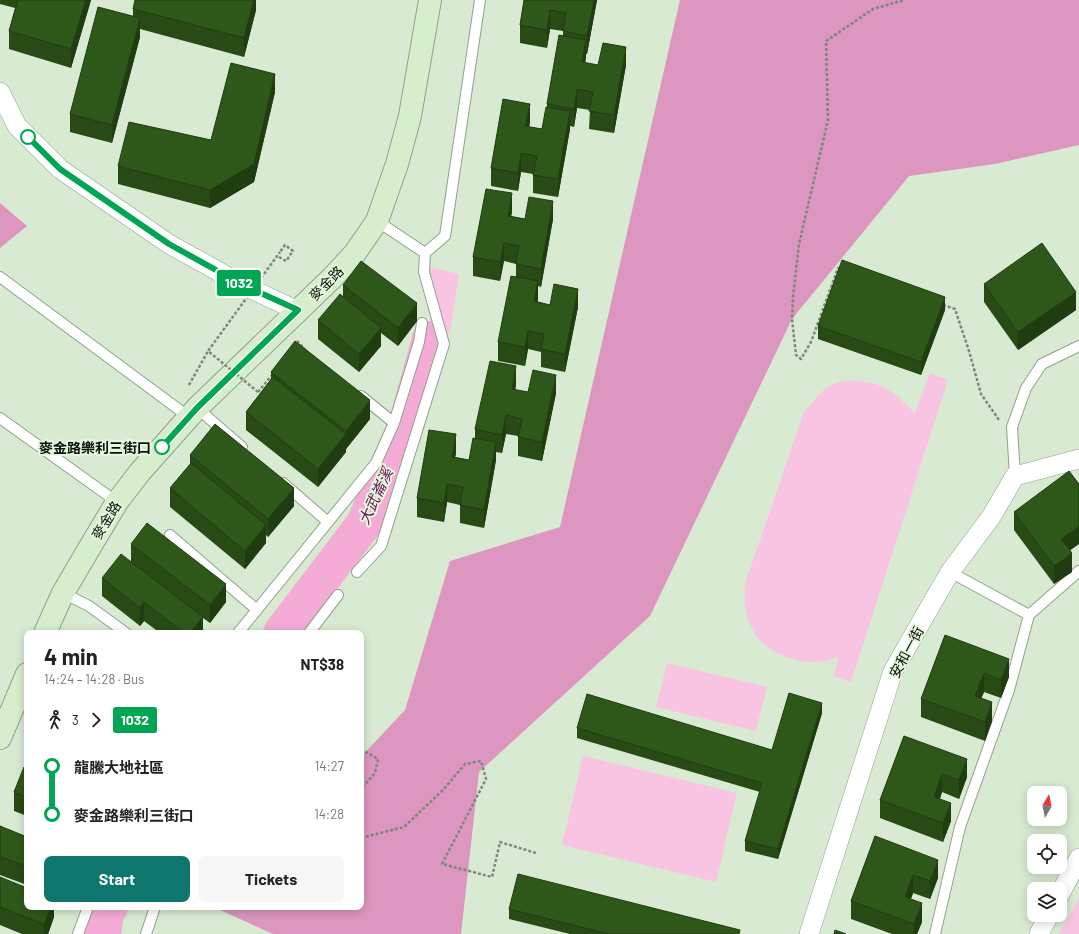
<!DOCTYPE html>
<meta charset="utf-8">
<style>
body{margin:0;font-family:Barlow,"Noto Sans TC",sans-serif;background:#f6f6f6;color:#222;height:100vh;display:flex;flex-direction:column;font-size:15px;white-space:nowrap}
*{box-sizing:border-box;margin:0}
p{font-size:13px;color:#767676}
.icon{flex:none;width:22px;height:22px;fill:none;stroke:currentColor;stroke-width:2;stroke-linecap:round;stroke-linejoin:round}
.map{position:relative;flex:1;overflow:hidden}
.panel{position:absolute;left:24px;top:630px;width:340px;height:280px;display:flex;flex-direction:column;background:#fff;border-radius:8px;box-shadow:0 2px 10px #0003}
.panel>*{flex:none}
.badge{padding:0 8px;border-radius:3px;font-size:14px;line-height:26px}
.needle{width:26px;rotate:10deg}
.buttons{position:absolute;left:1027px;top:786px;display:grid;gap:8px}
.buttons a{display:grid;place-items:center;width:40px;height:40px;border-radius:8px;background:#fff;box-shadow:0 2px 10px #0003;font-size:20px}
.map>.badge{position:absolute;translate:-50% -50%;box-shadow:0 0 0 2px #fff}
.legs{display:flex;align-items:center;gap:6px;height:44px;padding:0 20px;font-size:13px}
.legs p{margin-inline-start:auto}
.headline{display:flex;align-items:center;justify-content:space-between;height:68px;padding:0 20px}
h1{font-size:22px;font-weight:700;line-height:30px}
.cta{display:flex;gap:8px;margin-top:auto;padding:8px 20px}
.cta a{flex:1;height:46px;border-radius:8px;background:#0f766e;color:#fff;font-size:16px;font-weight:700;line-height:46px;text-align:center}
.cta a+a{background:#f6f6f6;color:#222}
ul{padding:0 20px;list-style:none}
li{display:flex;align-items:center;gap:14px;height:48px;font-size:15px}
li i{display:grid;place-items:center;width:6px;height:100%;margin:0 5px;background:currentColor}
li i::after{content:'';width:10px;height:10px;margin:-5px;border:3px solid;border-radius:50%;background:#fff}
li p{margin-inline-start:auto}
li:first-child i{background:linear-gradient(#0000 50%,currentColor 0)}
li:last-child i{background:linear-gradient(currentColor 50%,#0000 0)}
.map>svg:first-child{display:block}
</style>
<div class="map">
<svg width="1079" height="934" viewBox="0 0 1079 934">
<rect width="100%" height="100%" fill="#d8ead1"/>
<path fill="#f9c4e2" d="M428,267L459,274L450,333L441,331Z
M930,373L948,380L851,682L834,676L838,657C831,659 823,662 816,662C785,662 753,646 746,612C744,603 745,593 745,584L804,412C811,405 817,395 825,389C835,382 846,380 857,381C887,383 895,394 915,413Z
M667,663L767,687L756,731L656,707Z
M583,756L737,793L716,882L562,845Z
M1079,898V934H1059Z"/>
<path fill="#dd96bf" d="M680,0H1079V145L995,164L909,176L792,319L650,616L479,772L461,934H273L220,910L222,907H361V757L405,710L450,561L560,527Z
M0,203L27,226L0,248Z"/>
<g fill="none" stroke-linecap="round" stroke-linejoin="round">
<path stroke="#f4abd5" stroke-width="36" d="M281,633L364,524L406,425L430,339
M103,934L106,913L110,907"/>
<g stroke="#91a28b" stroke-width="12">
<path id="lane" d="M377,221L425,253L445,236L480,0
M0,277L189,417
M361,396L394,423
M197,408L242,447
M0,418L117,502
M1015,476L1012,427L1026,388L1042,364L1079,346
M283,483L328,522
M170,535L257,610
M357,572L381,546L444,344L424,272L425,253
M950,572L1029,615
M63,593L89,606L126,633
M238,633L376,463L394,423L419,342L422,323
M309,633L338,595
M78,934L88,907
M146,934L155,907
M935,934L960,827L1009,690L1029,615L1079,571"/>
</g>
<g stroke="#91a28b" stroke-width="20">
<path id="street" d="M0,92L17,126L60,169L169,244L243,285L298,311
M1060,894L1079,858
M809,934L893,671L950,572L991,517L1015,476L1079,459
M1039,934L1049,915"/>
</g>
<g stroke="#91a28b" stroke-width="24">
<path id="secondary" d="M45,633L63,593L90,547L117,502L140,472L197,408L332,278L355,253L377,221L397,164L410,116L430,0
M0,738L27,674"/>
</g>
<path stroke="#7d8978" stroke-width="2.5" stroke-dasharray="3 2" stroke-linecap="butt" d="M279,257L286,261L293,251L285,245L280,252
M840,269L838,268L811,342L801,359L796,355L792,319L793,297L799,244L828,120L826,41L873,9L904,0
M943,305L955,309L969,351L981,394L999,420
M297,341L305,349
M189,385L208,351
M258,392L273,374
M361,749L378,759L375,773L361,789
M361,838L404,827L443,790L465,764L481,761L486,779L442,864L492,877L500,842L536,853
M169,909L192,907"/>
<use href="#lane" stroke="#fff" stroke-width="10"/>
<use href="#street" stroke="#fff" stroke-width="19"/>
<use href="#secondary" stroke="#d6eecb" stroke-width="22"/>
<path stroke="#7d8978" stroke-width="2.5" stroke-dasharray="3 2" stroke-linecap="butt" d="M258,392L208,351L280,252"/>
</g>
<path fill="#284b16" d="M0,0H91L71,68L9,49V31L15,8L0,4Z
M256,0V10L244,57L140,29V37L112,143L70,132V114L133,16V9Z
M524,0H597L587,54H586L585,63L598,65H626L614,133L589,129L590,110L577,108L574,127L570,126V129L558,197L533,193V174L521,172L518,191L491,186V168L530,122L529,127L542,129L547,107V104L563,36V31L550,29L547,48L520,43V25Z
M275,92L254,182L210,208L118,184V166L211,140Z
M512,212L511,216L525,219H553L541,287L538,286L537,302L550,305L578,307L565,372L541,367V352L528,349L525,366L498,361V342L516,277V264L504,261L500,281L473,276V257Z
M984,284L1076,310L1018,350L984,302Z
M343,285L417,321L398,346L381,333V346L359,372L318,339V320L343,296Z
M945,310L921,375L818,339V326Z
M271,372L370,419L346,449V448V452L318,487L246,430V412L271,379Z
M516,385L515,390L528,392L556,393L542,461L518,456V436L506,434L502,453L496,452V460L484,528L460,523V505L447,502L444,522L417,517V498L456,453L455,457L469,460L475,438V429Z
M190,455L294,506L268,537L266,535V543L245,569L170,507V488L190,465Z
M1014,512L1072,572L1054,584L1014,530Z
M131,544L226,602L210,623L203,618V633H160L144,621L140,626L102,596V578L131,561Z
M945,635L1009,677L1001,698L984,692L981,698L992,721L985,741L921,717V699Z
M822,713L778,859L745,851V841L760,792L577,738V728L772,750Z
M904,736L967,777L959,799L942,792L940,799L951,821L943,842L880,818V800Z
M27,768V816L14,811V792Z
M0,826L27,837V885L0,875Z
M875,836L938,878L930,899L913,893L911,899L922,922L917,934H892L851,919V901Z
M0,877L54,907V917L48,934H22L0,925Z
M509,909L740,934H570L509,919Z"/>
<path fill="#203d12" d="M86,0H91L71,68V49Z
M254,0H256V10L244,57V38Z
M594,0H597L587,54V36Z
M550,10V29L547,48V30Z
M140,18V37L112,143V125Z
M586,40V58L582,80V62Z
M626,47V65L614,133V115Z
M275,74V92L254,182L210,208V190Z
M577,89V108L574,127V109Z
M530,104V122L525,145V126Z
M570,111V129L558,197V179Z
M521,153V172L518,191V173Z
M512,193V212L508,234V216Z
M553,201V219L541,287V269Z
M504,243V261L500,281V262Z
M538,281V300L534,320V301Z
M578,289V307L565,372V354Z
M1076,292V310L1018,350V332Z
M945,297V310L921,375V362Z
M417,303V321L398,346V328Z
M381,328V346L359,372V354Z
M528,331V349L525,366V347Z
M516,366V385L512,407V389Z
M556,375V393L542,461V442Z
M370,400V419L346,449V431Z
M506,415V434L502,453V435Z
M346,434V452L318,487V469Z
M456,434V453L452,475V457Z
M496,442V460L484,528V510Z
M447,484V502L444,522V503Z
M294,488V506L268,537V519Z
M266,525V543L245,569V551Z
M1079,526V544L1061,557V539Z
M1072,553V572L1054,584V566Z
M226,584V602L210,623V605Z
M144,602V621L140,626V608Z
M203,617V633H190Z
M1009,659V677L1001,698V680Z
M984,673V692L975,714V696Z
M992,702V721L985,741V722Z
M822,703V713L778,859V849Z
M967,759V777L959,799V780Z
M942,774V792L934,815V797Z
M951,803V821L943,842V823Z
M938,860V878L930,899V881Z
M913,875V893L905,915V897Z
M922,903V922L917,934H914V924Z
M51,907H54V917L48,934H44V924Z"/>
<path fill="#2e571a" stroke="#203d12" d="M18,0H86L71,49L9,31Z
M135,0H254L244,38L133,9Z
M524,0H594L587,36L563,31L566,13L550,10L547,30L520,25Z
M98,7L140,18L112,125L70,114Z
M559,35L586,40L582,62L598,65L603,43L626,47L614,115L589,111L593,92L577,89L574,109L547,104Z
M231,63L275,74L254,164L210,190L118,166L129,122L211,140Z
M503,99L530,104L525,126L542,129L546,107L570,111L558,179L533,175L537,156L521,153L518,173L491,168Z
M486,189L512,193L508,216L525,219L529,197L553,201L541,269L516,264L519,246L504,243L500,262L473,257Z
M1042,243L1076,292L1018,332L984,284Z
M842,260L945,297L921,362L818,326Z
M361,261L417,303L398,328L343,285Z
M511,276L538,281L534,301L550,305L554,284L578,289L565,354L541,349L544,334L528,331L525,347L498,342Z
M340,294L381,328L359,354L318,320Z
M295,341L370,400L346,431L271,372Z
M490,361L516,366L512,389L528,392L533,370L556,375L542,442L518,437L522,419L506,415L502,435L475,429Z
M273,377L346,434L318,469L246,412Z
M215,424L294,488L268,519L190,455Z
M429,430L456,434L452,457L469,460L473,438L496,442L484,510L460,505L463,487L447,484L444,503L417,498Z
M191,463L266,525L245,551L170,488Z
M1069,471L1079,484V526L1061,539L1072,553L1054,566L1014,512Z
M147,523L226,584L210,605L131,544Z
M121,554L203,617L190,633H184L144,602L140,608L102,578Z
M945,635L1009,659L1001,680L984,673L975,696L992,702L985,722L921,699Z
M789,693L822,703L778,849L745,841L762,783L577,728L587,694L772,750Z
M904,736L967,759L959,780L942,774L934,797L951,803L943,823L880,800Z
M24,767L27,768V798L14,792Z
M0,826L27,837V867L0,856Z
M875,836L938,860L930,881L913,875L905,897L922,903L914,924L851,901Z
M518,874L740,930L739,934H609L509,909Z
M0,877L27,888V907H51L44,924L0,907Z
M835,930L846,934H834Z"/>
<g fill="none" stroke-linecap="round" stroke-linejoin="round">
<g stroke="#fff" stroke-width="9">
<path id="line-1" d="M28,137L60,169L169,244L243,285L298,310L197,408L162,447"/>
</g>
<use href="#line-1" stroke="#00a651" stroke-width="6"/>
</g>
<g fill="#fff" stroke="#00a651" stroke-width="2">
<circle cx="28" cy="137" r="7"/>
<circle cx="162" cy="447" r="7"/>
</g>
<g text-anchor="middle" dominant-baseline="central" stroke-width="4" stroke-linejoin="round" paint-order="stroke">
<g font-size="14" fill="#0a1008" stroke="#e5f7de">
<text transform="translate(326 283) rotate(-45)">麥金路</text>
<text transform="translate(106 520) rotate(-58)">麥金路</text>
<text transform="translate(906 652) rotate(-62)">安和一街</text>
</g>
<g font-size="14" font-weight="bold" fill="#0a1008" stroke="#e5f7de" text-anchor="end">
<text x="151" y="447">麥金路樂利三街口</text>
</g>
<g font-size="15" font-style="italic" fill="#64104a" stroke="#e5f7de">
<text transform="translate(375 496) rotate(-65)">大武崙溪</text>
</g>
</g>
</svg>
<div class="buttons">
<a><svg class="needle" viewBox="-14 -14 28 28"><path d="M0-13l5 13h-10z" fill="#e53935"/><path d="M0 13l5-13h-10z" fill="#767676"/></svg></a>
<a><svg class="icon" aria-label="locate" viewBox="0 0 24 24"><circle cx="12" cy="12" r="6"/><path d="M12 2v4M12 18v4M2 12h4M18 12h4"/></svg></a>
<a><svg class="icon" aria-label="layers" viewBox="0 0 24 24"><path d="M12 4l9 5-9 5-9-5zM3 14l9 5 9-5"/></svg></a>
</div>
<b class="badge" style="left:239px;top:283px;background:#00a651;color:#fff">1032</b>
<section class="panel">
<div class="headline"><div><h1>4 min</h1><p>14:24 – 14:28 · Bus</p></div><b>NT$38</b></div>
<div class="legs"><svg class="icon" aria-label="walk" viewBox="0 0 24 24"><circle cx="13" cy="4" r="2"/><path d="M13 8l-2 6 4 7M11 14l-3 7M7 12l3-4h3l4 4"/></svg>3<svg class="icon" aria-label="forward" viewBox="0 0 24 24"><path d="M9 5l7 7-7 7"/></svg><b class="badge" style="background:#00a651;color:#fff">1032</b></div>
<ul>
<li><i style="color:#00a651"></i><b>龍騰大地社區</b><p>14:27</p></li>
<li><i style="color:#00a651"></i><b>麥金路樂利三街口</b><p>14:28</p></li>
</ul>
<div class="cta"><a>Start</a><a>Tickets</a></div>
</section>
</div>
